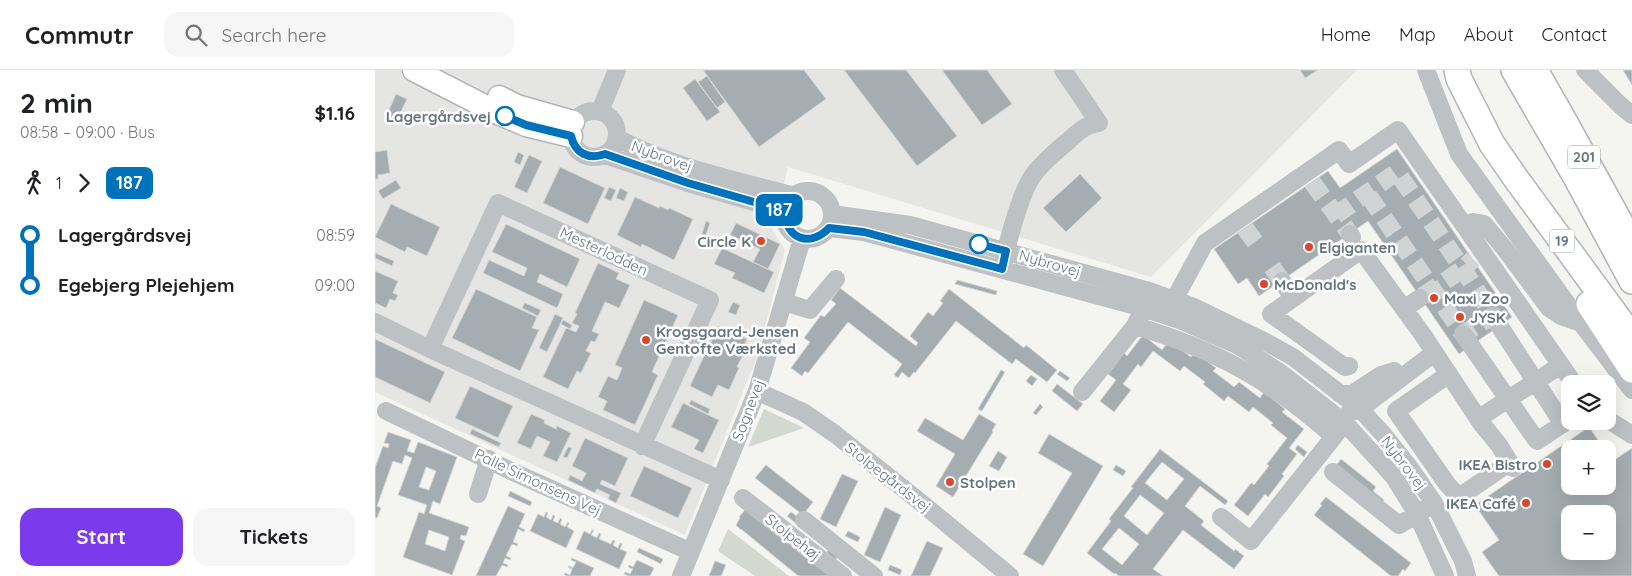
<!DOCTYPE html>
<meta charset="utf-8">
<style>
body{margin:0;font-family:Quicksand,sans-serif;background:#f6f6f6;color:#202124;height:100vh;display:flex;flex-direction:column;font-size:19px;white-space:nowrap}
*{box-sizing:border-box;margin:0}
p{font-size:16px;color:#757577}
.icon{flex:none;width:28px;height:28px;fill:none;stroke:currentColor;stroke-width:2;stroke-linecap:round;stroke-linejoin:round}
.map{position:relative;flex:1;overflow:hidden}
.details{display:flex;flex-direction:column;background:#fff;width:375px}
.details>*{flex:none}
.badge{padding:0 10px;border-radius:8px;font-size:18px;line-height:32px}
.tools{position:absolute;left:1186px;top:305px;display:grid;gap:10px}
.tools a{display:grid;place-items:center;width:55px;height:55px;border-radius:10px;background:#fff;box-shadow:0 5px 20px #0002;font-size:25px}
.map>.badge{position:absolute;translate:-50% -50%;box-shadow:0 0 0 2px #fff}
.legs{display:flex;align-items:center;gap:8px;height:55px;padding:0 20px;font-size:16px}
.legs p{margin-inline-start:auto}
.summary{display:flex;align-items:center;justify-content:space-between;height:85px;padding:0 20px}
h1{font-size:28px;font-weight:800;line-height:38px}
.action{display:flex;gap:10px;margin-top:auto;padding:10px 20px}
.action a{flex:1;height:58px;border-radius:15px;background:#7c3aed;color:#fff;font-size:20px;font-weight:800;line-height:58px;text-align:center}
.action a+a{background:#f6f6f6;color:#202124}
ul{padding:0 20px;list-style:none}
li{display:flex;align-items:center;gap:18px;height:50px;font-size:19px}
li i{display:grid;place-items:center;width:8px;height:100%;margin:0 6px;background:currentColor}
li i::after{content:'';width:12px;height:12px;margin:-6px;border:4px solid;border-radius:50%;background:#fff}
li p{margin-inline-start:auto}
li:first-child i{background:linear-gradient(#0000 50%,currentColor 0)}
li:last-child i{background:linear-gradient(currentColor 50%,#0000 0)}
header{display:flex;align-items:center;gap:30px;box-sizing:border-box;height:70px;padding:0 25px;background:#fff;border-bottom:1px solid #e0e0e0}
header strong{font-size:24px}
nav{display:flex;gap:28px;margin-inline-start:auto;font-size:18px}
.search{width:350px;height:45px;background:#f6f6f6;display:flex;align-items:center;gap:12px;box-sizing:border-box;padding:0 18px;border-radius:15px;color:#757577;font-size:19px}
main{display:flex;flex:1;min-height:0}
.map>svg:first-child{display:block}
</style>
<header>
<strong>Commutr</strong>
<div class="search"><svg class="icon" aria-label="search" viewBox="0 0 24 24"><circle cx="10" cy="10" r="6"/><path d="M15 15l6 6"/></svg>Search here</div>
<nav><a>Home</a><a>Map</a><a>About</a><a>Contact</a></nav>
</header>
<main>
<section class="details">
<div class="summary"><div><h1>2 min</h1><p>08:58 – 09:00 · Bus</p></div><b>$1.16</b></div>
<div class="legs"><svg class="icon" aria-label="walk" viewBox="0 0 24 24"><circle cx="13" cy="4" r="2"/><path d="M13 8l-2 6 4 7M11 14l-3 7M7 12l3-4h3l4 4"/></svg>1<svg class="icon" aria-label="forward" viewBox="0 0 24 24"><path d="M9 5l7 7-7 7"/></svg><b class="badge" style="background:#0072bc;color:#fff">187</b></div>
<ul>
<li><i style="color:#0072bc"></i><b>Lagergårdsvej</b><p>08:59</p></li>
<li><i style="color:#0072bc"></i><b>Egebjerg Plejehjem</b><p>09:00</p></li>
</ul>
<div class="action"><a>Start</a><a>Tickets</a></div>
</section>
<div class="map">
<svg width="1257" height="506" viewBox="0 0 1257 506">
<rect width="100%" height="100%" fill="#f4f4f0"/>
<path fill="#e5e6e4" d="M0,0H982L776,207L413,97L397,160L410,180L382,287L310,465L0,322Z"/>
<path fill="#d4d9d0" d="M389,339L429,358L373,377Z
M353,459L414,506H380L343,481Z"/>
<path fill="#a5adb1" stroke="#d5d5d3" fill-rule="evenodd" d="M328,0H429L451,29L384,77Z
M469,0H531L582,66L542,96Z
M567,0H612L637,34L607,55Z
M925,0H943L930,8Z
M1248,0H1257V15Z
M332,6L350,32L342,38L323,12Z
M320,9L345,42L332,51L308,18Z
M21,24L32,29L21,52L11,47Z
M1022,79L1137,247L1084,284L993,151L884,226L872,208L863,214L839,179L953,101L965,118Z
M12,80L15,103L3,105V109H0V82Z
M143,82L149,85L145,95L139,92Z
M154,85L167,91L152,123L139,117Z
M185,97L230,118L213,154L168,133Z
M705,104L727,128L691,162L668,138Z
M21,110L26,118L8,129L3,121Z
M234,117L241,120L236,131L229,128Z
M245,118L253,122L249,131L241,128Z
M260,127L284,138L285,136L293,140L294,138L318,149L299,190L267,174L266,177L242,165Z
M16,134L65,157L52,186L32,177L30,182L0,167Z
M331,151L335,153L330,168L326,167Z
M361,153L405,174L393,199L378,192L385,179L355,165Z
M131,154L205,189L192,217L165,204L162,212L188,224L182,238L108,203L114,190L149,206L152,198L117,182Z
M347,178L399,202L389,223L357,208L360,203L339,194Z
M0,183L19,191L17,196L0,188Z
M223,193L244,203L241,209L255,215L244,238L230,232L217,261L224,264L220,272L216,271L211,281L216,283L206,303L202,301L193,319L168,307L191,258L201,262L204,256L197,253L202,244L200,243Z
M0,201L23,211L18,223L23,225L20,231L15,229L11,238L0,233Z
M582,210L622,221L621,225L580,214Z
M465,218L541,276L543,273L535,266L553,242L558,246L568,233L565,231L574,219L649,278L651,275L682,300L672,312L641,289L637,294L581,251L540,303L539,302L534,308L527,302L523,308L519,305L527,294L473,252L433,303L430,301L427,306L416,298L435,272L429,268L446,245L449,247L461,234L456,230Z
M101,219L162,247L157,258L164,260L145,301L77,268Z
M269,230L303,245L277,302L283,305L260,355L228,340L232,331L223,327L233,306L242,310L247,298L240,295Z
M358,232L365,235L361,245L353,242Z
M150,233L166,240L163,246L147,238Z
M180,244L188,248L172,282L164,278Z
M188,250L197,255L195,259L186,254Z
M343,256L372,269L370,273L373,274L362,297L364,298L354,320L343,315L337,327L315,316Z
M768,265L787,280L794,271L816,287L820,282L841,298L838,301L859,317L864,312L885,328L889,322L910,339L907,342L929,359L914,378L922,384L907,404L909,406L893,427L890,424L873,446L859,435L876,413L879,415L894,396L892,394L912,368L896,355L898,353L878,337L874,342L853,326L849,331L828,314L830,312L809,296L805,301L778,281L766,297L763,294L748,314L756,320L739,342L725,331L741,310L733,304L749,283L752,286Z
M0,269L70,302L55,333L0,307Z
M626,300L630,302L607,341L603,339Z
M685,301L695,308L692,311L682,304Z
M656,305L662,309L657,316L651,311Z
M682,314L708,334L702,341L677,321Z
M95,316L138,336L123,368L80,348Z
M316,330L335,339L333,344L314,334Z
M308,333L344,350L328,383L319,379L324,370L296,357Z
M665,334L668,337L661,345L658,343Z
M156,344L170,350L169,353L181,359L182,356L196,363L182,392L168,386L175,372L162,366L156,379L142,373Z
M604,344L621,354L617,361L618,362L578,427L561,416L580,384L542,361L550,348L588,370Z
M1214,357L1229,379H1195V416H1232V383L1238,391L1257,378V506H1124L1107,482L1124,470L1100,435ZM1195,444H1232V481H1195Z
M97,359L126,373L124,377L95,364Z
M13,362L36,370L32,381L39,383L43,372L82,387L65,434L58,431L54,443L94,457L91,466L86,465L85,469L90,471L77,505L28,487L44,442L49,444L52,435L23,425L37,388L30,385L27,394L18,391L2,436L6,438L2,448L0,447V398L8,376L13,378L14,374L9,373ZM51,397L61,401L54,420L44,417ZM54,460L74,467L70,481L50,474Z
M674,364L728,396L668,496L648,484L697,403L663,383Z
M210,368L253,388L240,416L227,410L225,414L246,423L241,433L233,429L235,425L222,419L220,423L193,410L195,405L207,411L211,403L197,396Z
M923,375L932,382L929,387L920,379Z
M193,377L197,378L192,388L188,387Z
M785,379L853,431L850,435L825,416L810,436L829,451L826,455L859,481L860,479L869,486L859,499L808,460L778,499L788,506H744L740,503L739,504L712,483L736,451L734,449L758,418L756,417ZM787,392L809,409L792,430L770,413ZM765,425L789,443L772,465L749,446ZM744,458L764,474L747,495L727,479Z
M623,381L632,387L624,401L614,396Z
M966,389L1001,417L998,421L1009,430L1007,433L960,397Z
M391,395L438,432L428,445L380,408Z
M741,395L751,401L748,406L738,400Z
M269,396L317,418L303,448L255,426Z
M467,404L483,411L461,457L445,449Z
M135,421L157,432L155,436L133,426Z
M951,427L1036,493L1030,501L1028,499L1023,506H1016L939,445L947,435L945,434Z
M133,436L150,444L144,457L150,460L149,462L143,459L138,472L143,474L142,476L137,474L131,486L136,488L135,490L130,488L128,493L133,495L132,497L127,495L121,506H101Z
M510,437L526,445L505,492L489,485Z
M371,439L456,506H425L422,505L366,459V460L361,455L365,448L364,447Z
M171,442L173,443L171,447L176,450L178,445L180,446L178,451L183,453L185,448L187,449L185,454L190,457L193,452L194,453L192,457L199,461L191,478L155,461L163,444L169,447Z
M416,442L427,450L423,455L412,446Z
M217,460H219L216,465L222,468L224,463L226,464L224,469L236,474L238,470L240,471L238,475L243,478L245,473L247,474L245,479L252,482L244,499L201,479L209,461L215,464Z
M473,461L485,467L483,472L470,466Z
M552,471L568,478L555,506H536Z
M456,477L465,484L460,490L452,482Z
M264,478L288,489L286,494L262,482Z
M197,488L219,498L215,506H193L189,505L190,503L195,505L197,499L193,497L194,496L198,498L201,492L196,490Z
M262,490L279,498L275,506H254L249,504L250,502L255,504L258,499L253,497L254,495L258,497Z
M340,491L351,495L346,506H334Z
M515,495L527,500L525,505L513,500Z"/>
<g fill="none" stroke-linecap="round" stroke-linejoin="round">
<path stroke="#d0d4d4" stroke-width="18" stroke-dasharray="18 9" stroke-linecap="butt" d="M937,112L975,164
M961,145L1022,102L1088,199L1118,246L1088,264L992,123
M870,158L880,172
M897,197L907,211
M1048,226L1088,199L1098,189"/>
<g stroke="#b1b5b8" stroke-width="25">
<path id="major" d="M39,0L125,44L151,55L196,66
M124,27L142,36L198,52"/>
</g>
<g stroke="#b0b4b7" stroke-width="28">
<path id="highway" d="M1082,0L1084,9L1117,74L1142,110L1257,267
M1139,0L1201,107L1257,211
M1160,0L1188,49L1257,174
M1214,234L1257,300"/>
</g>
<path stroke="#bdc1c4" stroke-width="18" d="M1051,0L1084,84L1206,253L1257,320
M1210,0L1245,35L1257,45
M196 64a23 23 0 1 1 46 0a23 23 0 1 1-46 0Z
M225,41L242,0
M242,68C296,97 361,110 420,126
M230,85L313,113L410,141
M409 145a24 24 0 1 1 48 0a24 24 0 1 1-48 0Z
M457,144L535,155L774,221L819,237L891,272L918,287L985,339L1008,364L1035,398L1059,433L1088,491L1092,506
M1090,156L1098,152L1109,154L1130,179L1174,238L1186,246L1206,253
M454,158L489,162L768,238L807,251L862,275L906,303L970,353L1019,407L1042,444L1070,506
M975,164L977,167
M629,191C633,170 646,121 659,104C668,92 680,82 692,72C702,63 710,54 724,53L688,0
M907,211L918,228
M799,230L830,173L964,80L974,94L1023,60L1199,314
M409,232L435,240L461,209
M1029,239L1045,228
M1118,246L1188,354
M0,252L55,279L346,410
M760,256C840,279 897,311 959,367
M1088,264L1162,371L1195,349
M55,279L123,133L335,230L267,376
M974,296L970,297L896,244L986,180L1048,265L1106,353L1124,375L1138,398
M1074,304L1021,341L1072,414L1084,427L1134,393
M382,321L428,342L460,364L544,431L635,506
M707,322L760,256L765,245
M965,324H977L1006,305L1019,301
M11,341L136,401L316,482
M975,341H980L985,339L1059,283
M1104,348L1186,295
M1232,349L1257,365
M958,402L1024,455L1052,438
M103,424L114,389
M368,428L468,506
M846,447L876,471L965,359
M429,450L499,506
M306,506L382,321L427,169"/>
<use href="#major" stroke="#fff" stroke-width="22"/>
<use href="#highway" stroke="#fff" stroke-width="25"/>
</g>
<g fill="none" stroke-linecap="round" stroke-linejoin="round">
<g stroke="#fff" stroke-width="11">
<path id="line-1" d="M130,46L151,55L196,66C200,83 213,90 230,84L313,113L410,141C410,169 435,178 454,158L489,162L627,199L631,181L604,174"/>
</g>
<use href="#line-1" stroke="#0072bc" stroke-width="8"/>
</g>
<g fill="#fff" stroke="#0072bc" stroke-width="2.5">
<circle cx="130" cy="46" r="9"/>
<circle cx="604" cy="174" r="9"/>
</g>
<g fill="#d9462b" stroke="#fff" stroke-width="2">
<circle cx="386" cy="171" r="5"/>
<circle cx="934" cy="177" r="5"/>
<circle cx="889" cy="214" r="5"/>
<circle cx="1059" cy="228" r="5"/>
<circle cx="1085" cy="247" r="5"/>
<circle cx="271" cy="270" r="5"/>
<circle cx="1172" cy="394" r="5"/>
<circle cx="575" cy="412" r="5"/>
<circle cx="1151" cy="433" r="5"/>
</g>
<g text-anchor="middle" dominant-baseline="central" stroke-width="5" stroke-linejoin="round" paint-order="stroke">
<g fill="#fff" stroke="#939fa6" stroke-width="1">
<rect x="1193" y="75.5" width="32" height="23" rx="4"/>
<rect x="1174.5" y="159.5" width="25" height="23" rx="4"/>
</g>
<g font-size="14" font-weight="bold" fill="#657680">
<text x="1209" y="87">201</text>
<text x="1187" y="171">19</text>
</g>
<g font-size="15" font-weight="bold" fill="#657680" stroke="#fff" text-anchor="end">
<text x="116" y="46">Lagergårdsvej</text>
</g>
<g font-size="15" fill="#657680" stroke="#fff">
<text transform="translate(287 86) rotate(20)">Nybrovej</text>
<text transform="translate(229 181) rotate(25)">Mesterlodden</text>
<text transform="translate(675 193) rotate(16)">Nybrovej</text>
<text transform="translate(373 340) rotate(-69)">Sognevej</text>
<text transform="translate(1029 393) rotate(53)">Nybrovej</text>
<text transform="translate(513 407) rotate(38)">Stolpegårdsvej</text>
<text transform="translate(163 412) rotate(25)">Palle Simonsens Vej</text>
<text transform="translate(418 467) rotate(38)">Stolpehøj</text>
</g>
<g font-size="15" font-weight="bold" fill="#657680" stroke="#fff" text-anchor="start">
<text x="376" y="171" text-anchor="end">Circle K</text>
<text x="944" y="177">Elgiganten</text>
<text x="899" y="214">McDonald's</text>
<text x="1069" y="228">Maxi Zoo</text>
<text x="1095" y="247">JYSK</text>
<text x="281" y="261">Krogsgaard-Jensen<tspan x="281" dy="17">Gentofte Værksted</tspan></text>
<text x="1162" y="394" text-anchor="end">IKEA Bistro</text>
<text x="585" y="412">Stolpen</text>
<text x="1141" y="433" text-anchor="end">IKEA Café</text>
</g>
</g>
</svg>
<div class="tools">
<a><svg class="icon" aria-label="layers" viewBox="0 0 24 24"><path d="M12 4l9 5-9 5-9-5zM3 14l9 5 9-5"/></svg></a>
<a>+</a>
<a>−</a>
</div>
<b class="badge" style="left:404px;top:140px;background:#0072bc;color:#fff">187</b>
</div>
</main>
